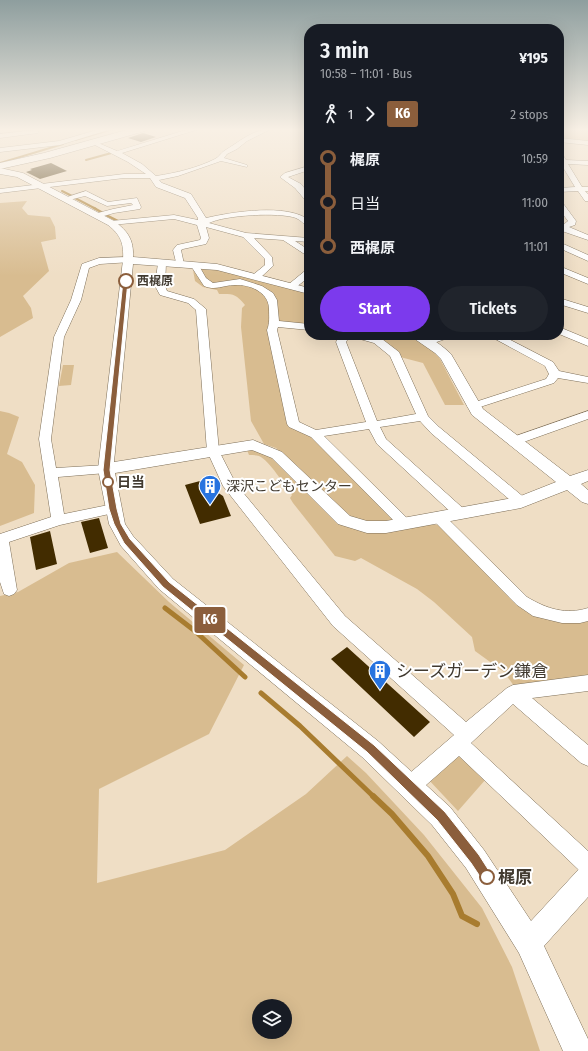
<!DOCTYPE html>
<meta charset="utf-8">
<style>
body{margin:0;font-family:"Fira Sans Condensed","Noto Sans JP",sans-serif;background:#20242c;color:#f1f3f6;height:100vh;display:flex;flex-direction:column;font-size:15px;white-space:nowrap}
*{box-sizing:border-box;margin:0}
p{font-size:13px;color:#9ea1a6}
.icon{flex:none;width:22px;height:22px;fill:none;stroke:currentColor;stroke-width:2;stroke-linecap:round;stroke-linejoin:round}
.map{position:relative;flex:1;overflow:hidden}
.details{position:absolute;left:304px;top:24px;width:260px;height:316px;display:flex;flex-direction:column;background:#171b24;border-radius:16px;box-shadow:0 4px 16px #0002}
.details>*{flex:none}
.badge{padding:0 8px;border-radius:3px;font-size:14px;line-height:26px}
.buttons{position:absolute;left:252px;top:999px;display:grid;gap:8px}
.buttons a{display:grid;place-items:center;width:40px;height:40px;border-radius:50%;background:#171b24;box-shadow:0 4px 16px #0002;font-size:20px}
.map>.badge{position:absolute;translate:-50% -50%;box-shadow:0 0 0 2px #fff}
.legs{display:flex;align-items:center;gap:6px;height:44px;padding:0 16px;font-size:13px}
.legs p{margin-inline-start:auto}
.head{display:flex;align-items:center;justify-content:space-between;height:68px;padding:0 16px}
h1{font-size:22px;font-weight:600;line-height:30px}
.action{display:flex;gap:8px;margin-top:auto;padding:8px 16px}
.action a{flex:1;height:46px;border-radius:24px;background:#7c3aed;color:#fff;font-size:16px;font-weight:600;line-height:46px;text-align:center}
.action a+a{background:#20242c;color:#f1f3f6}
ul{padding:0 16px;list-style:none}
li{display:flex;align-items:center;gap:14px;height:44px;font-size:15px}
li i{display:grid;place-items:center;width:6px;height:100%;margin:0 5px;background:currentColor}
li i::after{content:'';width:10px;height:10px;margin:-5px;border:3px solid;border-radius:50%;background:#171b24}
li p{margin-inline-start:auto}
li:first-child i{background:linear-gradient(#0000 50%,currentColor 0)}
li:last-child i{background:linear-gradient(currentColor 50%,#0000 0)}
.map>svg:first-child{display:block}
</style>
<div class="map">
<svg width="588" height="1051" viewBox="0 0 588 1051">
<rect width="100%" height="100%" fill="#efdec5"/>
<path fill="#d8bc90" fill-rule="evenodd" d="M559,129H588V141L559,139Z
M27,201L22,208L28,215L50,217L55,227L56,239L41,242L49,271L23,296L31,308L33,318L0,337V203Z
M201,268L222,270L309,294V325L281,322L277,320V302L248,283L216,285L208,281L199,269Z
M193,270L202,283C225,284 252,281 270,298L290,422L315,438L394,520L385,523L368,522L347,517L276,448L264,444L251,421L241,327L242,308L245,305C235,293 233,294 219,294L217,290L203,287L195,281Z
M365,335H408L428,347L439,357L464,405H445L423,363L400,357Z
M63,365H74L71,385L59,386Z
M0,411L9,413L19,417L7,454L22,462L35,485L34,513L0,526Z
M247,450L259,451L271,456L337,521L440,525L525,607L588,619V676L514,686L504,672L475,651L472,637L434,602L417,589L361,558L355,561L335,556L293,503L290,498L292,495C285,486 269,460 259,456C256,455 252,455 249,455Z
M117,552L169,602L244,665L209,734L99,789L97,883L225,850L306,794L347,756L366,773L424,835L482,908L512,967L540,1051H0V596L18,592L69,563ZM259,1006H285V1032H259Z
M453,754L461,755L486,779L458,811L427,778Z"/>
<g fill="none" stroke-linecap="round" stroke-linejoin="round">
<path stroke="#a87c2f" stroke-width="2" d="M75,140L113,129
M86,160L115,152
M0,163L63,144
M62,191L72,196
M75,198L96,209"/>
<path stroke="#a87c2f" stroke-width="2.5" d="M94,208L103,213
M106,215L118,221"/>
<path stroke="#a87c2f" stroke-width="5" d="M165,608L195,631L245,677
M261,693L300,726L374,797"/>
<path stroke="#a87c2f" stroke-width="6" d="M373,796L392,814L428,856L453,894L462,916L477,924"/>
</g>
<path fill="#422c00" d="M143,133L156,137L141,142L128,138Z
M51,163L67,171L40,179L26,172L32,170L30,169Z
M200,481L223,496L231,516L200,524L185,485Z
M99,518L108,548L90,553L81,522Z
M50,531L57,564L36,570L30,537Z
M347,647L430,722L414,737L331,659Z"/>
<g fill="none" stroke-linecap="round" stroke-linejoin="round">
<g stroke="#7e6f58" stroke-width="1">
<path id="minor" d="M100,129H111L60,145L0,152V148L59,141Z
M189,129H199L122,153L142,164L156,176C176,173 197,168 215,159C219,157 221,153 224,151C239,142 253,129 271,129L247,141L237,149L227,154L224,158L247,165V167L221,161L178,176L159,180L162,183L191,194L206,218C232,212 287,203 309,220V226C304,225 301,220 296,218C279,212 225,215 209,223L246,233L309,238V242L295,241L309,250V257L283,240L254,238L272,257L273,266L260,278H254L253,276L254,274L265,265V259L243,237L206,227L209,238L206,244L183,249L181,250L184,264L180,267L177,266L173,250L177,245L200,240L201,238L197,225L174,219L111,225L107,223L111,221L174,215L198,220V218L185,198L156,187L150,178H124L0,193V189L124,174H146L128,162L91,143L96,142L117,151Z
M36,130L39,132L38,133L0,138V134Z
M559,138L588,141V145L559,142Z
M559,151L561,152L566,160L588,161V165L568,164L582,187H588V191H585L588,194V201H585L578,191L559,192V188L575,187L561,164H559Z
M309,166V170L288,177L301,184L309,194V201H306L295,188L280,177L285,173Z
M86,191L108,202L137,198L141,207L140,209L114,213L97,218L93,216L94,214L113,209L133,205L131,203L107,206L85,196L65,201L61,199Z
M559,202H562L576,221L575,225L569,227L588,235V240L559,230V224L563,225L568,221L559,209Z
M559,242L588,255V261L559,248Z
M128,257L132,260L131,262L100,264L89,268L81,300L64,337L51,439L56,468L106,465L111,466L112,469L111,472L106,473L58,477L64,514L113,504L118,506L120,509L118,512L60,525L9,542L17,590L14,594L9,596L4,594L0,582V534L51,517L39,439L54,337L71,300L82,264L99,258Z
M162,260L166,263L165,286L167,291L194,299L206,309L219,451L236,484L345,616L466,722L507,688L513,685L588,675V691L532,698L588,745V766L581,763L513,704L471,743L588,851V875L581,872L459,756L417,793L410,795L403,793L400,786L403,779L454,735L333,626L223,486L207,451L196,310L188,303L160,295L155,286L158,263Z
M195,263L198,264L206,278L213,283L240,279L262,286L273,293L277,300L279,321L309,324V330L278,327L277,330L299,422L316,430L366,422L336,342L340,335H350L346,342L377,421L416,414L390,356L374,343L353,337L352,335H368L382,339L399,352L428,416L439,427L526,499L528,502L526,505L521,507L516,505L431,433L420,421L380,427L386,439L465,510L467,513L465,516L460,518L455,516L377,444L369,429L324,436L412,523L410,527L405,528L400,527L311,437L289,427L287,424L267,330C270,323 269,316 269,309C269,292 249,284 235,285C223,285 216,291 204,286L191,266Z
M559,266L588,278V284L559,272Z
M309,269V277L295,288H289L287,286L289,284L306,270Z
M559,298L588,307V313L559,304Z
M559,327L588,339V346L559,334Z
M438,335H452L451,337L428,345L423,342L424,340Z
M488,335H501L553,362L559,371L588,377V383L558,378L554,383L477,408H469L467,406L469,404L546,379L549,374L545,366Z
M588,411V419L518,444H510L508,441L510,438Z
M438,512L443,514L527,597C547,609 566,615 588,608V621L580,623H562L533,616L517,605L433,520L431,517L433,514Z"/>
</g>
<g stroke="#7e6f58" stroke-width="1">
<path id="tertiary" d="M0,168L23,173L114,221C128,231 134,240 133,257L217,264L309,288V294L217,270L133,264L114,462L253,440L282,452L350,516L367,521H386L518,497L556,482L472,415L441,359L435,353L409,335C428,335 437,341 451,354L483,409L570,476L588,470V481L581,484L588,490V504L582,502L567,490L521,508L386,533H367L338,524L272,458L252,450L115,473L125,524L133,536L173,579L378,741L450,807L484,850L531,921L579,869L588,865V897L544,946L588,1039V1051H563L519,953L466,868L432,825L362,757L159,589L121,546L109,524L98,469L123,260C124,244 121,235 108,225L17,177L0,174Z"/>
</g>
<g stroke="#7e6f58" stroke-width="1">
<path id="primary" d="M130,129H147L145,131L50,158L0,169V163L44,153Z"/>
</g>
<use href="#minor" fill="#fff" fill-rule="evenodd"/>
<use href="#tertiary" fill="#fff" fill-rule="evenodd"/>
<use href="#primary" fill="#fff" fill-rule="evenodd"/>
</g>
<linearGradient id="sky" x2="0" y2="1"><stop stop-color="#8e9e9e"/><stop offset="0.47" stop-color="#f8f0e5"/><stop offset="1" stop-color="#f8f0e5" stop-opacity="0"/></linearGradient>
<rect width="588" height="276" fill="url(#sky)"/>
<path fill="#8b5e3c" stroke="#fff" d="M126,279L128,281L110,470L117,509L121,524L130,539L169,582L374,745L445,812L479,855L493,877L491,881L487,883L483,881L471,863L437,820L367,752L163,587L124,543L114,524L109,509L103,470L123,281Z"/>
<defs>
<g id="building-pin" transform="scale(1.15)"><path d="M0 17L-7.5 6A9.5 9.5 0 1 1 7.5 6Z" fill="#2773df" stroke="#fff"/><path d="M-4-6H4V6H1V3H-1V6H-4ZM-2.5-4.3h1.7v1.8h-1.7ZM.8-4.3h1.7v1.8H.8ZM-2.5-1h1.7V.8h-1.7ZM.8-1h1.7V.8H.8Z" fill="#fff"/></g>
</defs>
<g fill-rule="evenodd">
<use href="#building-pin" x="210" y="486"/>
<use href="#building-pin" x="380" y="671"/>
</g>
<g fill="#fff" stroke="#8b5e3c" stroke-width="2">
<circle cx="126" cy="281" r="7"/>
<circle cx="108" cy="482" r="5"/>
<circle cx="487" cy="877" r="7"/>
</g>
<g text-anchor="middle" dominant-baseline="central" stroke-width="4" stroke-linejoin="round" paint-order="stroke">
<g font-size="12" font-weight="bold" fill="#413a30" stroke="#fff" text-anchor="start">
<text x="137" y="281">西梶原</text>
</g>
<g font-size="14" font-weight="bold" fill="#413a30" stroke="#fff" text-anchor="start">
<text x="117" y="482">日当</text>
</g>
<g font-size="14" fill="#413a30" stroke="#fff" text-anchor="start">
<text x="226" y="486">深沢こどもセンター</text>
</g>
<g font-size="17" fill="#413a30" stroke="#fff" text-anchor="start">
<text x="396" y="671">シーズガーデン鎌倉</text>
</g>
<g font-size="17" font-weight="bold" fill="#413a30" stroke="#fff" text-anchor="start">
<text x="498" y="877">梶原</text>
</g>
</g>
</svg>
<div class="buttons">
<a><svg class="icon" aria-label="layers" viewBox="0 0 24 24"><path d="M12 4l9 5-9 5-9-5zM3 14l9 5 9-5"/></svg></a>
</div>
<b class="badge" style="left:210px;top:620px;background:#8b5e3c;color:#fff">K6</b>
<section class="details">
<div class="head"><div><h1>3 min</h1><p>10:58 – 11:01 · Bus</p></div><b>¥195</b></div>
<div class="legs"><svg class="icon" aria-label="walk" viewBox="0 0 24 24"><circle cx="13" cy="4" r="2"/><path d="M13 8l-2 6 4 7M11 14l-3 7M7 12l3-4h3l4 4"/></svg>1<svg class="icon" aria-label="forward" viewBox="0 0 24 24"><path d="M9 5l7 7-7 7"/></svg><b class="badge" style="background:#8b5e3c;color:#fff">K6</b><p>2 stops</p></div>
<ul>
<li><i style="color:#8b5e3c"></i><b>梶原</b><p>10:59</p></li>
<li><i style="color:#8b5e3c"></i><span>日当</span><p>11:00</p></li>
<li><i style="color:#8b5e3c"></i><b>西梶原</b><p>11:01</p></li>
</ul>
<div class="action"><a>Start</a><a>Tickets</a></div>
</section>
</div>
